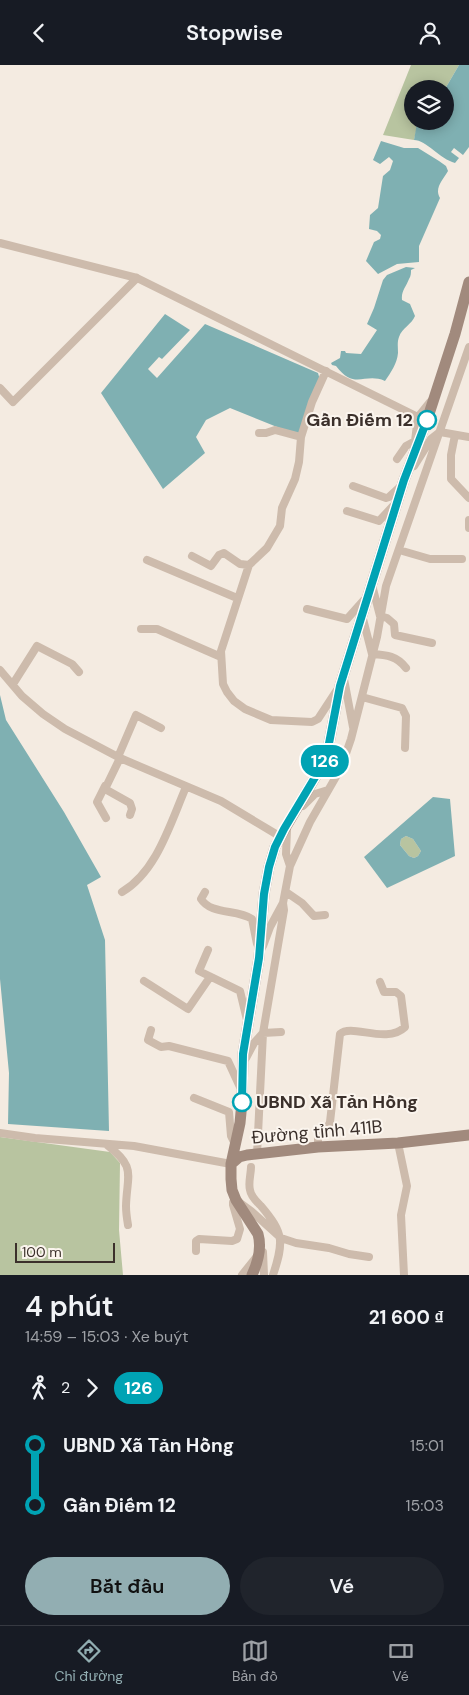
<!DOCTYPE html>
<html lang="vi">
<meta charset="utf-8">
<style>
body{margin:0;font-family:"DM Sans",sans-serif;background:#20242c;color:#f1f3f6;height:100vh;display:flex;flex-direction:column;font-size:19px;white-space:nowrap}
*{box-sizing:border-box;margin:0}
p{font-size:16px;color:#9ea1a6}
.icon{flex:none;width:28px;height:28px;fill:none;stroke:currentColor;stroke-width:2;stroke-linecap:round;stroke-linejoin:round}
.map{position:relative;height:1210px;overflow:hidden}
.panel{display:flex;flex-direction:column;background:#171b24;flex:1}
.panel>*{flex:none}
.badge{padding:0 10px;border-radius:16px;font-size:18px;line-height:32px}
.buttons{position:absolute;left:404px;top:15px;display:grid;gap:10px}
.buttons a{display:grid;place-items:center;width:50px;height:50px;border-radius:50%;background:#171b24;box-shadow:0 2px 12px #0003;font-size:25px}
.scale{position:absolute;left:15px;bottom:12px;width:100px;box-sizing:border-box;padding-left:5px;border:2px solid #3b302b;border-top:0;font-size:14px;line-height:18px;white-space:nowrap;color:#3b302b;-webkit-text-stroke:4px #fbf5ee;paint-order:stroke}
.map>.badge{position:absolute;translate:-50% -50%;box-shadow:0 0 0 2px #fff}
.legs{display:flex;align-items:center;gap:8px;height:55px;padding:0 25px;font-size:16px}
.legs p{margin-inline-start:auto}
.overview{display:flex;align-items:center;justify-content:space-between;height:85px;padding:0 25px}
h1{font-size:28px;font-weight:600;line-height:38px}
.primary-button{display:flex;gap:10px;margin-top:auto;padding:10px 25px}
.primary-button a{flex:1;height:58px;border-radius:30px;background:#92aeb2;color:#111;font-size:20px;font-weight:600;line-height:58px;text-align:center}
.primary-button a+a{background:#20242c;color:#f1f3f6}
ul{padding:0 25px;list-style:none}
li{display:flex;align-items:center;gap:18px;height:60px;font-size:19px}
li i{display:grid;place-items:center;width:8px;height:100%;margin:0 6px;background:currentColor}
li i::after{content:'';width:12px;height:12px;margin:-6px;border:4px solid;border-radius:50%;background:#171b24}
li p{margin-inline-start:auto}
li:first-child i{background:linear-gradient(#0000 50%,currentColor 0)}
li:last-child i{background:linear-gradient(currentColor 50%,#0000 0)}
header{display:flex;justify-content:space-between;align-items:center;height:65px;padding:0 25px;background:#171b24;font-size:22px;font-weight:600}
.tabs{display:flex;justify-content:space-around;align-items:center;height:70px;border-top:1px solid #363941;background:#171b24;font-size:14px;color:#9ea1a6}
.tabs a{display:grid;justify-items:center;gap:2px}
.tabs .current{color:#92aeb2}
.map>svg:first-child{display:block}
</style>
<header><svg class="icon" aria-label="back" viewBox="0 0 24 24"><path d="M15 5l-7 7 7 7"/></svg>Stopwise<svg class="icon" aria-label="person" viewBox="0 0 24 24"><circle cx="12" cy="8" r="4"/><path d="M4 21q1-7 8-7t8 7"/></svg></header>
<div class="map">
<svg width="469" height="1210" viewBox="0 0 469 1210">
<rect width="100%" height="100%" fill="#f4ebe1"/>
<path fill="#b8c4a0" d="M411,0H459L445,24H412V56H434L435,59L432,60L422,57L417,62L414,75L383,70Z
M406,771L413,774L421,786L418,791L414,793L409,791L400,780L401,774Z
M0,1072L110,1087L120,1098L119,1165L123,1210H0Z"/>
<path fill="#7fb0b2" fill-rule="evenodd" d="M459,0H469V82L463,90L454,83L451,87L459,93L455,98C440,94 426,75 414,75L417,58L435,59L434,56H445V24Z
M381,76L404,83H418L439,96L446,101L448,106C443,115 434,123 440,133L419,181V197L397,199L378,209L366,196L374,177L380,174L381,170L377,166L369,164L370,150L378,143L383,111L390,105L393,96L389,92L380,99L373,95Z
M406,202L415,203L411,205C411,208 411,211 409,214C406,222 401,226 402,235L410,239L415,251C412,259 402,263 399,272C397,277 398,283 398,288C397,299 391,307 385,316C364,307 355,326 336,301L332,300L331,298L340,293L341,286H345L346,288L361,289L377,265L367,259L374,243L383,215L387,210Z
M165,249L190,265L162,294L159,292L148,304L157,313L205,259L318,308L320,315L302,369L297,370L230,343L206,355L196,372L205,388L163,424L101,328Z
M0,630L6,655L64,747L101,812L87,820L105,875L109,1066L8,1059L9,1008L0,914Z
M433,732L450,734L455,791L387,823L364,792ZM406,771L413,774L421,786L418,791L414,793L409,791L400,780L401,774Z"/>
<g fill="none" stroke-linecap="round" stroke-linejoin="round">
<path stroke="#cdbbac" stroke-width="8" d="M0,178L137,213L418,352
M326,306L312,337L301,372L299,397L295,414L282,443L280,461L267,483L249,500L221,586L223,619L227,627L234,636L245,644L271,655L312,657L318,654L337,625
M0,323L13,337L137,213
M259,368H266L275,365L301,372
M455,370L451,390V414L469,433
M415,376L418,352L430,337
M397,394L406,381L419,374
M414,401L431,374L440,367L469,372
M353,421L386,433L389,432L401,421
M347,446L379,456L393,441
M469,455V463
M399,485L430,494H462
M192,491L211,501L219,490L224,488L240,499L249,500
M147,495L237,533
M372,520L380,551L387,553L394,559L395,570L432,578
M307,544L347,554L364,535
M362,550L372,589C387,590 397,591 406,603
M141,564H157L221,592
M0,605L22,631L43,649L65,664L120,693L221,736L281,772
M344,614L353,662
M13,619L37,581L72,599L79,607
M362,632L402,643L406,651L405,683
M118,692L136,650L161,663
M120,693L105,724L130,738L132,744L130,750
M105,721L97,737L106,753
M303,741L315,729L328,725
M287,764L286,789L290,801
M122,827C157,806 170,759 186,722
M205,827L201,834C211,850 237,844 252,854L257,879
M286,827L302,838L314,851L325,850
M263,881L270,862L283,838L290,801L310,757L341,703L351,674L377,572L386,521L469,282
M208,885L199,906L240,926L247,955
M144,916L188,944L210,912
M151,965L148,975L161,982L169,981L228,996L240,1022
M246,993L254,978L263,968L281,967
M194,1033L229,1047L231,1071L235,1079
M0,1068L35,1073L134,1081L231,1099
M398,1078L407,1121L401,1150L404,1210
M106,1079C137,1103 127,1108 126,1141C126,1147 127,1154 128,1160
M318,1082V1068L329,1060L330,1057L340,969C352,958 386,980 405,962L401,931L396,927H384L380,917
M257,1089L263,968L284,845L283,838
M251,1102C251,1109 248,1118 250,1125C251,1132 257,1137 261,1141C284,1168 284,1177 273,1210
M196,1186V1176L199,1174L232,1176L237,1174L240,1164L233,1140V1137L236,1135L251,1146L281,1173L296,1178L329,1183L349,1189L369,1192
M263,1187L264,1210
M242,1210L258,1190"/>
<path stroke="#a18a7d" stroke-width="11" d="M231,1099L239,1092L247,1090L318,1082L398,1078L469,1070
M252,1210C258,1197 262,1183 258,1169L236,1135L232,1125L231,1114V1099L240,1058L242,1037L243,989L259,893L264,829L269,802L275,782L284,765L326,694L340,621L404,415L427,355L455,269L469,217"/>
</g>
<g fill="none" stroke-linecap="round" stroke-linejoin="round">
<g stroke="#fff" stroke-width="11">
<path id="line-1" d="M242,1037L243,989L259,893L264,829L269,802L275,782L284,764L326,694L340,621L404,415L427,355"/>
</g>
<use href="#line-1" stroke="#00a3b4" stroke-width="8"/>
</g>
<g fill="#fff" stroke="#00a3b4" stroke-width="2.5">
<circle cx="427" cy="355" r="9"/>
<circle cx="242" cy="1037" r="9"/>
</g>
<g text-anchor="middle" dominant-baseline="central" stroke-width="4" stroke-linejoin="round" paint-order="stroke">
<g font-size="18" font-weight="bold" fill="#3b302b" stroke="#fbf5ee" text-anchor="end">
<text x="413" y="355">Gần Điếm 12</text>
<text x="256" y="1037" text-anchor="start">UBND Xã Tản Hồng</text>
</g>
<g font-size="18" fill="#3b302b" stroke="#fbf5ee">
<text transform="translate(317 1067) rotate(-5)">Đường tỉnh 411B</text>
</g>
</g>
</svg>
<div class="buttons">
<a><svg class="icon" aria-label="layers" viewBox="0 0 24 24"><path d="M12 4l9 5-9 5-9-5zM3 14l9 5 9-5"/></svg></a>
</div>
<div class="scale">100 m</div>
<b class="badge" style="left:325px;top:696px;background:#00a3b4;color:#fff">126</b>
</div>
<section class="panel">
<div class="overview"><div><h1>4 phút</h1><p>14:59 – 15:03 · Xe buýt</p></div><b>21 600 ₫</b></div>
<div class="legs"><svg class="icon" aria-label="walk" viewBox="0 0 24 24"><circle cx="13" cy="4" r="2"/><path d="M13 8l-2 6 4 7M11 14l-3 7M7 12l3-4h3l4 4"/></svg>2<svg class="icon" aria-label="forward" viewBox="0 0 24 24"><path d="M9 5l7 7-7 7"/></svg><b class="badge" style="background:#00a3b4;color:#fff">126</b></div>
<ul>
<li><i style="color:#00a3b4"></i><b>UBND Xã Tản Hồng</b><p>15:01</p></li>
<li><i style="color:#00a3b4"></i><b>Gần Điếm 12</b><p>15:03</p></li>
</ul>
<div class="primary-button"><a>Bắt đầu</a><a>Vé</a></div>
</section>
<nav class="tabs">
<a class="current"><svg class="icon" aria-label="directions" viewBox="0 0 24 24"><path d="M12 3l9 9-9 9-9-9zM9 14v-3h6M13 9l2 2-2 2"/></svg>Chỉ đường</a>
<a><svg class="icon" aria-label="map" viewBox="0 0 24 24"><path d="M3 6l6-2 6 2 6-2v14l-6 2-6-2-6 2zM9 4v14M15 6v14"/></svg>Bản đồ</a>
<a><svg class="icon" aria-label="tickets" viewBox="0 0 24 24"><path d="M3 7h18v10H3zM15 7v10"/></svg>Vé</a>
</nav>
